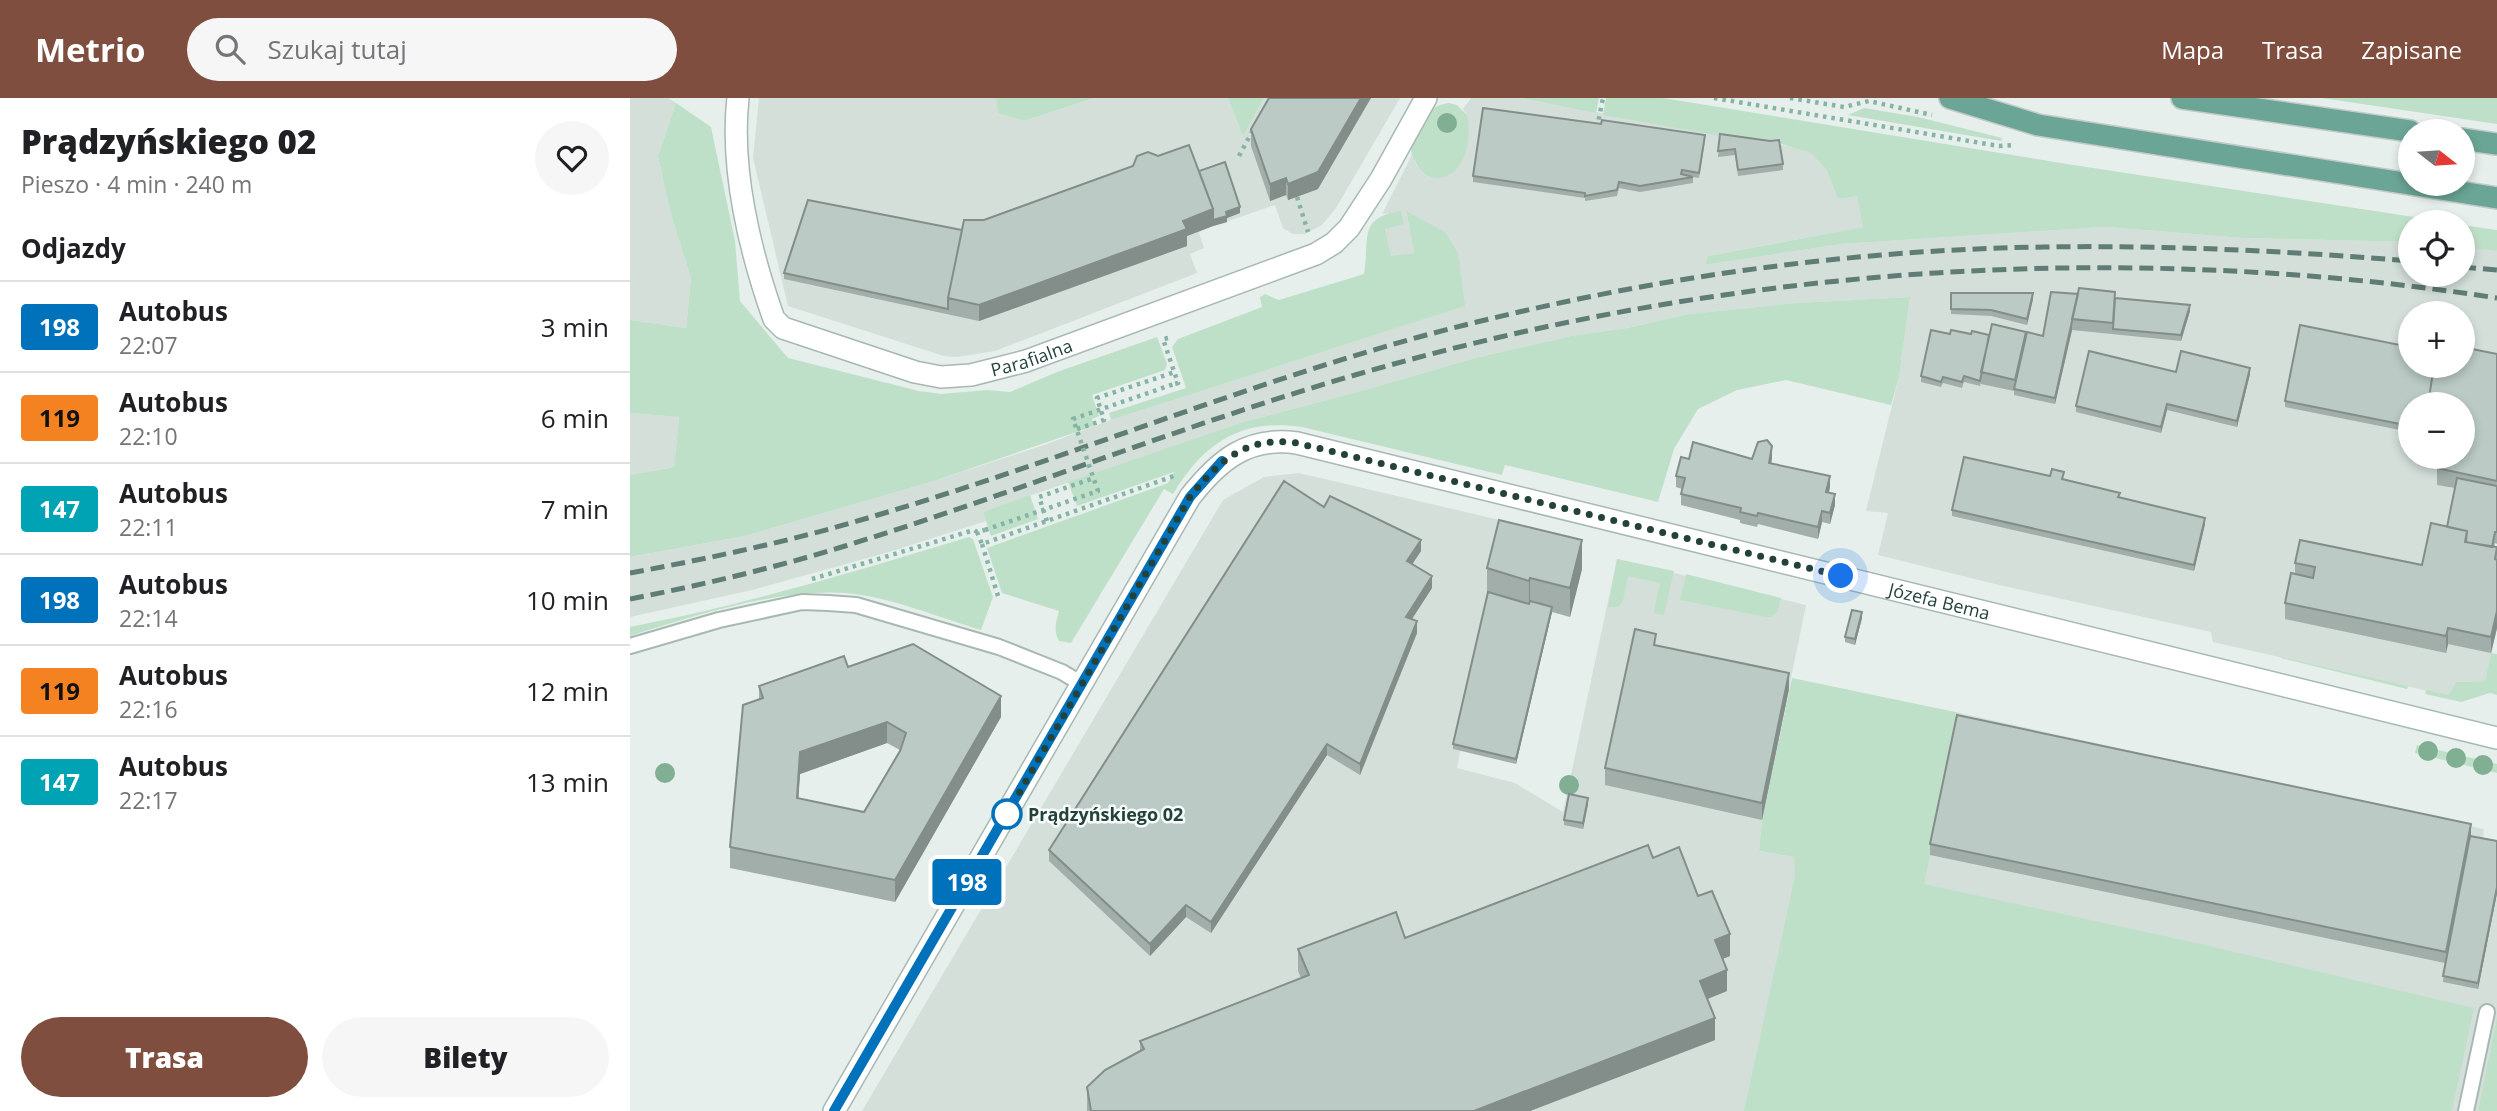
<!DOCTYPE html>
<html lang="pl">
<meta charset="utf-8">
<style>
body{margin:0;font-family:"Open Sans",sans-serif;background:#f6f6f6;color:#202124;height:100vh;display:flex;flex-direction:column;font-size:26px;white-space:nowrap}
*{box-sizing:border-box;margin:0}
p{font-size:23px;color:#757577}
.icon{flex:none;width:38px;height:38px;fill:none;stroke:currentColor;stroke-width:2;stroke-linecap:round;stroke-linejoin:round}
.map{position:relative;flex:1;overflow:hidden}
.drawer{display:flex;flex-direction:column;background:#fff;width:630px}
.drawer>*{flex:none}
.badge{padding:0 14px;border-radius:5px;font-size:24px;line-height:46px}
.needle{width:46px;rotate:107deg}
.fabs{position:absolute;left:1768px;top:21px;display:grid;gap:14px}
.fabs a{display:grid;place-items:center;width:77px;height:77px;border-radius:50%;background:#fff;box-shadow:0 4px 10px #0003;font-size:35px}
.you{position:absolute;width:35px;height:35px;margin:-18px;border:5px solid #fff;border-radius:50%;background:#1a73e8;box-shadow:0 0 0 10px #1a73e833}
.map>.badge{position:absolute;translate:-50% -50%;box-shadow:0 0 0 4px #fff}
h2{padding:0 21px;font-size:26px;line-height:63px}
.round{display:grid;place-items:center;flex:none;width:74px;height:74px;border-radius:37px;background:#f6f6f6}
.head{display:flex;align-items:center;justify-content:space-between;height:119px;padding:0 21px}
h1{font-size:33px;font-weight:800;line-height:52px}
.cta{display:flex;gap:14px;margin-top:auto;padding:14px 21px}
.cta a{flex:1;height:80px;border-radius:42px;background:#7f4e3f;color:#fff;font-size:28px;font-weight:800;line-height:80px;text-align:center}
.cta a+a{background:#f6f6f6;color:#202124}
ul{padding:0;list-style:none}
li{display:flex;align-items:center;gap:21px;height:91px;padding:0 21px;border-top:2px solid #e0e0e0}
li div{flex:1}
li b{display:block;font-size:26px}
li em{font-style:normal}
li .badge{min-width:77px;font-weight:700;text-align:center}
header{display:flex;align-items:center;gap:42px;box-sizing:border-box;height:98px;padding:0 35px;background:#7f4e3f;color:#fff}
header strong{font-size:33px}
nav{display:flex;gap:38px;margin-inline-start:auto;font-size:24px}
.search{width:490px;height:63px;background:#f6f6f6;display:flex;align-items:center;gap:18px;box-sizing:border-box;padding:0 24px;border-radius:38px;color:#757577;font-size:26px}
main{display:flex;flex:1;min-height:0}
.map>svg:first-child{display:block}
</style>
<header>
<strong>Metrio</strong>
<div class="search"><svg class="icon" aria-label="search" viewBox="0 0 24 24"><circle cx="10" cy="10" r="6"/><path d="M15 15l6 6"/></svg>Szukaj tutaj</div>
<nav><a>Mapa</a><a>Trasa</a><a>Zapisane</a></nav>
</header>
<main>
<section class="drawer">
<div class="head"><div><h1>Prądzyńskiego 02</h1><p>Pieszo · 4 min · 240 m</p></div><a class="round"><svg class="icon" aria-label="heart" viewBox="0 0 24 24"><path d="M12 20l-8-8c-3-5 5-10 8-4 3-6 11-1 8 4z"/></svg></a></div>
<h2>Odjazdy</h2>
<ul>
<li><span class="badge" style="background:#0072bc;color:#fff">198</span><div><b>Autobus</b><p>22:07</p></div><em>3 min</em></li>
<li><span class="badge" style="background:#f58220;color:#111">119</span><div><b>Autobus</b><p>22:10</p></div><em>6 min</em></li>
<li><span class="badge" style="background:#00a3b4;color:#fff">147</span><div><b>Autobus</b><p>22:11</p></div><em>7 min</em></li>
<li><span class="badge" style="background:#0072bc;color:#fff">198</span><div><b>Autobus</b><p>22:14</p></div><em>10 min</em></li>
<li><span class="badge" style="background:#f58220;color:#111">119</span><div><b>Autobus</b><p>22:16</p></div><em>12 min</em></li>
<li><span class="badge" style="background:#00a3b4;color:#fff">147</span><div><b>Autobus</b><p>22:17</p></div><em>13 min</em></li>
</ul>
<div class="cta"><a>Trasa</a><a>Bilety</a></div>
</section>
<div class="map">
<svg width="1867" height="1013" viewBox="0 0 1867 1013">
<rect width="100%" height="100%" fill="#e6efeb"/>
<path fill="#d4dfda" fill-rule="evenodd" d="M0,0H38L46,5L28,58L40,113L61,180L56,230L0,222Z
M129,0H366L369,15L394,23L464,0H598L613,37L634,0H770L706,110L692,127L675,136H663L653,130L645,107L578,130L569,134L574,150L560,156L567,175L365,253L327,259L314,258L158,208L123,60Z
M841,0H892L1114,42L1159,48L1182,55L1196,71L1207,99L1211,101L1227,98L1234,129L1078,158L1075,167L1211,146L1476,129L1613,140L1780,144V177H1832V150L1867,153V399L1827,391L1867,478V530L1855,583L1826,584L1820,598L1583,544L1581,534L1365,486L1248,457L1258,415L1236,413L1269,279L1280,199L1166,205L1059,216L997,230L941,238L845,260L731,293L613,324L353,414L356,423L259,454L122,492L0,519V459L115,438L304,383L417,346L481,322L834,208L776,114L784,155L761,159L755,131L771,114L752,116L782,57L787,68L837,17L833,11ZM1780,215H1832V268H1780ZM1780,306H1832V359H1780Z
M0,315L49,319L44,369L0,377Z
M669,375L874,423L827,670L885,685L933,714L987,461L1176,507L1132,722L1129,753L1164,759L1300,757L1330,615L1560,666L1558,675L1571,670L1854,731L1853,740L1867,742V1013H232L593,402L634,379Z"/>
<path fill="#bfe0c8" d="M366,0H464L394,23L368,15Z
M598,0H634L613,38Z
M892,0H969L966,15Z
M976,0H1033L1437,66L1817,124H1780V144L1613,140L1476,129L1211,146L1075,167L1078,158L1233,129L1227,98L1211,101L1207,99L1196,71L1181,55L1148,45L1114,42L973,17Z
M1692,0H1867V26Z
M46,5L81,29L105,143L110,203L158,260L289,293L311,296L357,292L380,294L427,274L527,239L537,266L535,272L462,297L469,318L462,321L464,328L304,383L115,438L0,459V377L44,369L49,319L0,315V222L56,230L61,180L40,113L28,58Z
M819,5L827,7L837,17C840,31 839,52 831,65C818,86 795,85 785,63C782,58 780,53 781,47C783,41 787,34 791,28C797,14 803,7 819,5Z
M1234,10L1288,19L1372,40L1371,43L1218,17Z
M771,113L774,126L755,131L761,158L784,155L776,113L815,134L828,155L835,208L481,322L479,315L556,290L542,249L548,241L632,209L630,199L635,196L649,202L734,176C740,142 727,119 771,113Z
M1832,127L1867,132V153L1832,150Z
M1280,199L1269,279L1261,307L1156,282L1107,292L1068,311L1044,351L1028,404L875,367L872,377L672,329C611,320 574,345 543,396L534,391L441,545L429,543C423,532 426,525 429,513L372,495L357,450L538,385L544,374L447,408L438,384L613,324L731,293L845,260L941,238L997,230L1059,216L1166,205Z
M400,397L408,421L361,438L353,414Z
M339,439L343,441L363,499L351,532C307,519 261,499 216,495C150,490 63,518 0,538V529C115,507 227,473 339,439Z
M987,461L1044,473L1034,517L1025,516L1024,513L1030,485L998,478L993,503L988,509H978Z
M1056,476L1151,500L1148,513L1141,519H1136L1050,502Z
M1861,555L1867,556V597L1860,595L1831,604L1795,596L1796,592L1819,597L1826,584L1855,583Z
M1651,559L1778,588L1777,591L1651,560Z
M1162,580L1330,615L1294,786L1562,844L1844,910L1822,1013H1114L1165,778L1164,759L1129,753L1132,722Z
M1787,647L1867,666V675L1785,655Z
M1867,919V1013H1848Z"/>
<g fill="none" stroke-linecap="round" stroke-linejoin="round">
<g stroke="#a8b8b2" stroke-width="18">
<path id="lane" d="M0,548L89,522L172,504L198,505L226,507L369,549L432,574L452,586
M1836,1013L1857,914"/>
</g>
<g stroke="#a8b8b2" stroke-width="24">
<g id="street">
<path id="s1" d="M108,0C100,71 120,154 144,221L153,230L285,274L311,279L341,277L396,263L686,156L704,145L719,130L751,81L796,0"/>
<path id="s2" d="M204,1013L560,399C589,362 618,338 667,345L1867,640"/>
</g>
</g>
<g stroke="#c2cac8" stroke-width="24">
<path id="primary" d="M1320,0L1408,27L1867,100
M1552,0L1780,33
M1832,41L1867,46"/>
</g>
<path stroke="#86b3a5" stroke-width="4.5" stroke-dasharray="3.5 5" stroke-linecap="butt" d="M1084,0L1369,48L1384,47
M1160,0L1214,9L1239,3L1302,17
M967,30L973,0
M609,58L623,32
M667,99L678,134
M538,240L533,241L548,285L544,286
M447,331L474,322L467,300L545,274
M417,423L409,399L464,380
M347,434L352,446L544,378
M352,446L368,498
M182,481L344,432L347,434L355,432"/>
<use href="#lane" stroke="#fff" stroke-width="14"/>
<use href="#street" stroke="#fff" stroke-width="21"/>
<use href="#primary" stroke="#6aa596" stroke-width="21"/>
<path stroke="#5f7d75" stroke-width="5" stroke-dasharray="14 7" stroke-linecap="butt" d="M1832,169L1867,172
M0,475C81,460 162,443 241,419C425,365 604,290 789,239C992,184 1204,152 1414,149C1536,147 1658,153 1780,163
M0,501C72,487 144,470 215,448C386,395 553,327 725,277C1096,169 1485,141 1867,200"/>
<path stroke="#86b3a5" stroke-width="4.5" stroke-dasharray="3.5 5" stroke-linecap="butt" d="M355,432L468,393L443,321L544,286"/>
</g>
<g fill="#80af93">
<circle cx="817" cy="25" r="10"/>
<circle cx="1798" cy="653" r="10"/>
<circle cx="1826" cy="660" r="10"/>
<circle cx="1853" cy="667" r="10"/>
<circle cx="35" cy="675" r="10"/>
<circle cx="939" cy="687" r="10"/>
</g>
<path fill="#a1aea9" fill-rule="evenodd" d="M621,31L688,91L658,102L656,97L640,103L621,48Z
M1090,36L1153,66V72L1108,78L1105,57L1088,59Z
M1075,42L1069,80L1063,79V85L1010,94L989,90L987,98L955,103V100L843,84V78Z
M503,68L569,73L610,115L597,120V124L583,128L557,138V148L349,223L154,181V175L332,132L354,122Z
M1421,194L1485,200L1560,213L1551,243L1442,232L1425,306L1384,297V293L1351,286V284L1350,288L1334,284L1332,290L1313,285L1311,289L1291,284V278L1320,236H1341L1396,241L1413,238Z
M1321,195L1403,201L1397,227L1361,218L1321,216Z
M1867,256V446L1865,445L1864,449H1867V530L1861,555L1818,546L1816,555L1655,521V505L1665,475V465L1792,467L1817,429L1825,390L1807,387V370L1832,306H1780V334L1655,309V303L1780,268Z
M1546,274L1620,276L1607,329L1537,312L1531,335L1446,314V308Z
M1142,360L1141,366L1200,389L1199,394L1205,407L1200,426L1192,424L1188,441L1128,426L1127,429L1110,425V422L1051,407V396L1052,391L1046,389V378L1122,361Z
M1434,381L1575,426L1564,473L1322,418V412Z
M694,409L791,453L782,466L802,490L782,521L787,535L730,677L697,657L581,835L556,819L520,858L419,763V752Z
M857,470L952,471L940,519L922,514L886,666L823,651V646L857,498Z
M1232,520L1225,547L1215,544V539Z
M1026,547L1159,591L1132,722L975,687V670Z
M218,569L371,619L265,804L100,770V749L129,601V588ZM257,645L270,652L234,714L168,701L170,676Z
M958,706L953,731L934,727V722Z
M1841,738L1867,743V795L1848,891L1813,884L1815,865L1300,757V746Z
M1023,760L1068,798L1100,858L1092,861L1097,893L1077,901L1085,942L900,1013H457V989L510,953V943L671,880L668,873V851L775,840Z"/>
<path fill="#838d89" d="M731,0H741L688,91L658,102V86Z
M656,80V97L640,103V86Z
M610,109V115L597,120V124L583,128L557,138V148L349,223V207L583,111L596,114Z
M1403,195V201L1397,227V221Z
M1560,207V213L1551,243V237Z
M1442,226V232L1425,306V300Z
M1396,234V245L1385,293V282Z
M1620,270V276L1607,329V323Z
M1537,306V312L1531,335V329Z
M1142,348V360L1139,377V365Z
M1200,378V389L1196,405V394Z
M1205,396V407L1200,426V415Z
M1192,413V424L1188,441V429Z
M1575,420V426L1564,473V467Z
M791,442V453L777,474V463Z
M952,442V471L940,519V490Z
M802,478V490L776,530V519Z
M900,480V509L899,512V483Z
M922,509V514L886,666V661Z
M1867,513V530L1861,555V539Z
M1232,514V520L1225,547V541Z
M787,523V535L730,677V666Z
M1818,530V546L1816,555V538Z
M1159,575V591L1132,722V705Z
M371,598V619L265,804V782Z
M257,624V645L170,676L167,722V700L170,654Z
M697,646V657L581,835V824Z
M958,700V706L953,731V725Z
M1841,726V738L1816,865V854Z
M1867,789V795L1848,891V885Z
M556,807V819L520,858V846Z
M1100,836V858L1085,864V842Z
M1097,872V893L1070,904V883Z
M1085,920V942L900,1013H844Z"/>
<path fill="#bbcac4" stroke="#838d89" stroke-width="2" fill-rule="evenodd" d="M639,0H731L688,74L658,86L656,80L640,86L621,31Z
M853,10L971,26L972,22L1075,37L1069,75L1052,72L1051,76L1063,79L1010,88L989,84L987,92L955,98V95L843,78Z
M1090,36L1140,43L1149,42L1153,66L1108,72L1105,51L1088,53Z
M559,47L583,111L553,123L557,131L349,207L318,200L334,122H354L503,68L507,58L518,54L528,58Z
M595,64L610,109L596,114L597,118L583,122V111L569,73Z
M178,102L332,132L318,200V211L154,175Z
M1449,190L1485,194L1483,225L1442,221Z
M1421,194L1448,196L1425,300L1384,291L1397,234L1413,238Z
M1321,195H1403L1397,221L1361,212L1321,211Z
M1485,200L1560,207L1551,237L1483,231Z
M1362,226L1396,234L1385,282L1351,274Z
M1670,227L1780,249V268H1804L1798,306H1780V328L1655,303Z
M1301,232L1320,236L1321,232L1341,236L1342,233L1359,237L1350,283L1334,278L1332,284L1313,279L1311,284L1291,278Z
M1832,249L1867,256V383L1807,370L1810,359H1832V306H1798L1804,268H1832Z
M1459,253L1546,274L1551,253L1620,270L1607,323L1537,306L1531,329L1446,308Z
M1137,342L1142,348L1139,365L1200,378L1196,394L1205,396L1200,415L1192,413L1188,429L1128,415L1127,418L1110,414L1111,410L1051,396L1055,380L1046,378L1051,359L1059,361L1063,344L1122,361L1128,344Z
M1334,359L1420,378L1422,371L1434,374L1432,381L1490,395L1488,399L1575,420L1564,467L1322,412Z
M1827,380L1867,388V434H1865L1862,449L1836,444L1837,433L1817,429Z
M654,383L694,409L700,398L791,442L777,463L802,478L776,519L787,523L730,666L697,646L581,824L556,807L520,846L419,752Z
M869,422L952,442L940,490L900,480L899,483L857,470Z
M1801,425L1837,433L1835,444L1867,449L1865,461L1867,462V513L1861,539L1818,530L1816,538L1655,505L1661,475L1683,480L1685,469L1665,465L1670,442L1792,467Z
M858,494L899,506L900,503L922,509L886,661L823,646Z
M1222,512L1232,514L1225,541L1215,539Z
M1005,531L1026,536L1024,547L1159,575L1132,705L975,670Z
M283,546L371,598L265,782L100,749L113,607L133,600L129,588L214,558L218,569ZM257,624L276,635L270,653L234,714L167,700L170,654Z
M1327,617L1841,726L1816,854L1300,746Z
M939,696L958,700L953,725L934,722Z
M1840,738L1867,743V789L1848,885L1813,878Z
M1018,747L1023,760L1049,749L1068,798L1082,793L1100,836L1085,842L1097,872L1070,883L1085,920L844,1013H461L457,989L475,972L514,951L510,943L679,877L668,851L766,814L775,840Z"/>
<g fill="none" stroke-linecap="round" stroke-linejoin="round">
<g stroke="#fff" stroke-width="16">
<path id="line" d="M204,1013L560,399L592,363"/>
</g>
<use href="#line" stroke="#0072bc" stroke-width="10"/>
<path stroke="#24423a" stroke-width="7" stroke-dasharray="0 12.6" d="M377,716L560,399C590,361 617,338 667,345L1211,478"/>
</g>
<circle fill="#fff" stroke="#0072bc" stroke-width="3.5" cx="377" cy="716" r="14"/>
<g text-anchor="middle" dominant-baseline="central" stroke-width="5" stroke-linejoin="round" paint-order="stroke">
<g font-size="18" fill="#24423a" stroke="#f7fbf9">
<text stroke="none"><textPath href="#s1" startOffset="497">Parafialna</textPath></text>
<text stroke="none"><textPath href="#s2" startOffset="1498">Józefa Bema</textPath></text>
</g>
<g font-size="18" font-weight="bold" fill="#24423a" stroke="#f7fbf9" text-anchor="start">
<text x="398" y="716">Prądzyńskiego 02</text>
</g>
</g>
</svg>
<div class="fabs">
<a><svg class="needle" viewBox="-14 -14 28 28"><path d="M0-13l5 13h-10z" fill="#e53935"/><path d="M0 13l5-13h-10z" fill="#757577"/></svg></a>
<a><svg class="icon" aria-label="locate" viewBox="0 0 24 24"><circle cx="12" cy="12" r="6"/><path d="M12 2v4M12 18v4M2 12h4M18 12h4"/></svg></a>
<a>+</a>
<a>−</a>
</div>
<div class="you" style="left:1211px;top:478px"></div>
<b class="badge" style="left:337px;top:784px;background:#0072bc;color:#fff">198</b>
</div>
</main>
